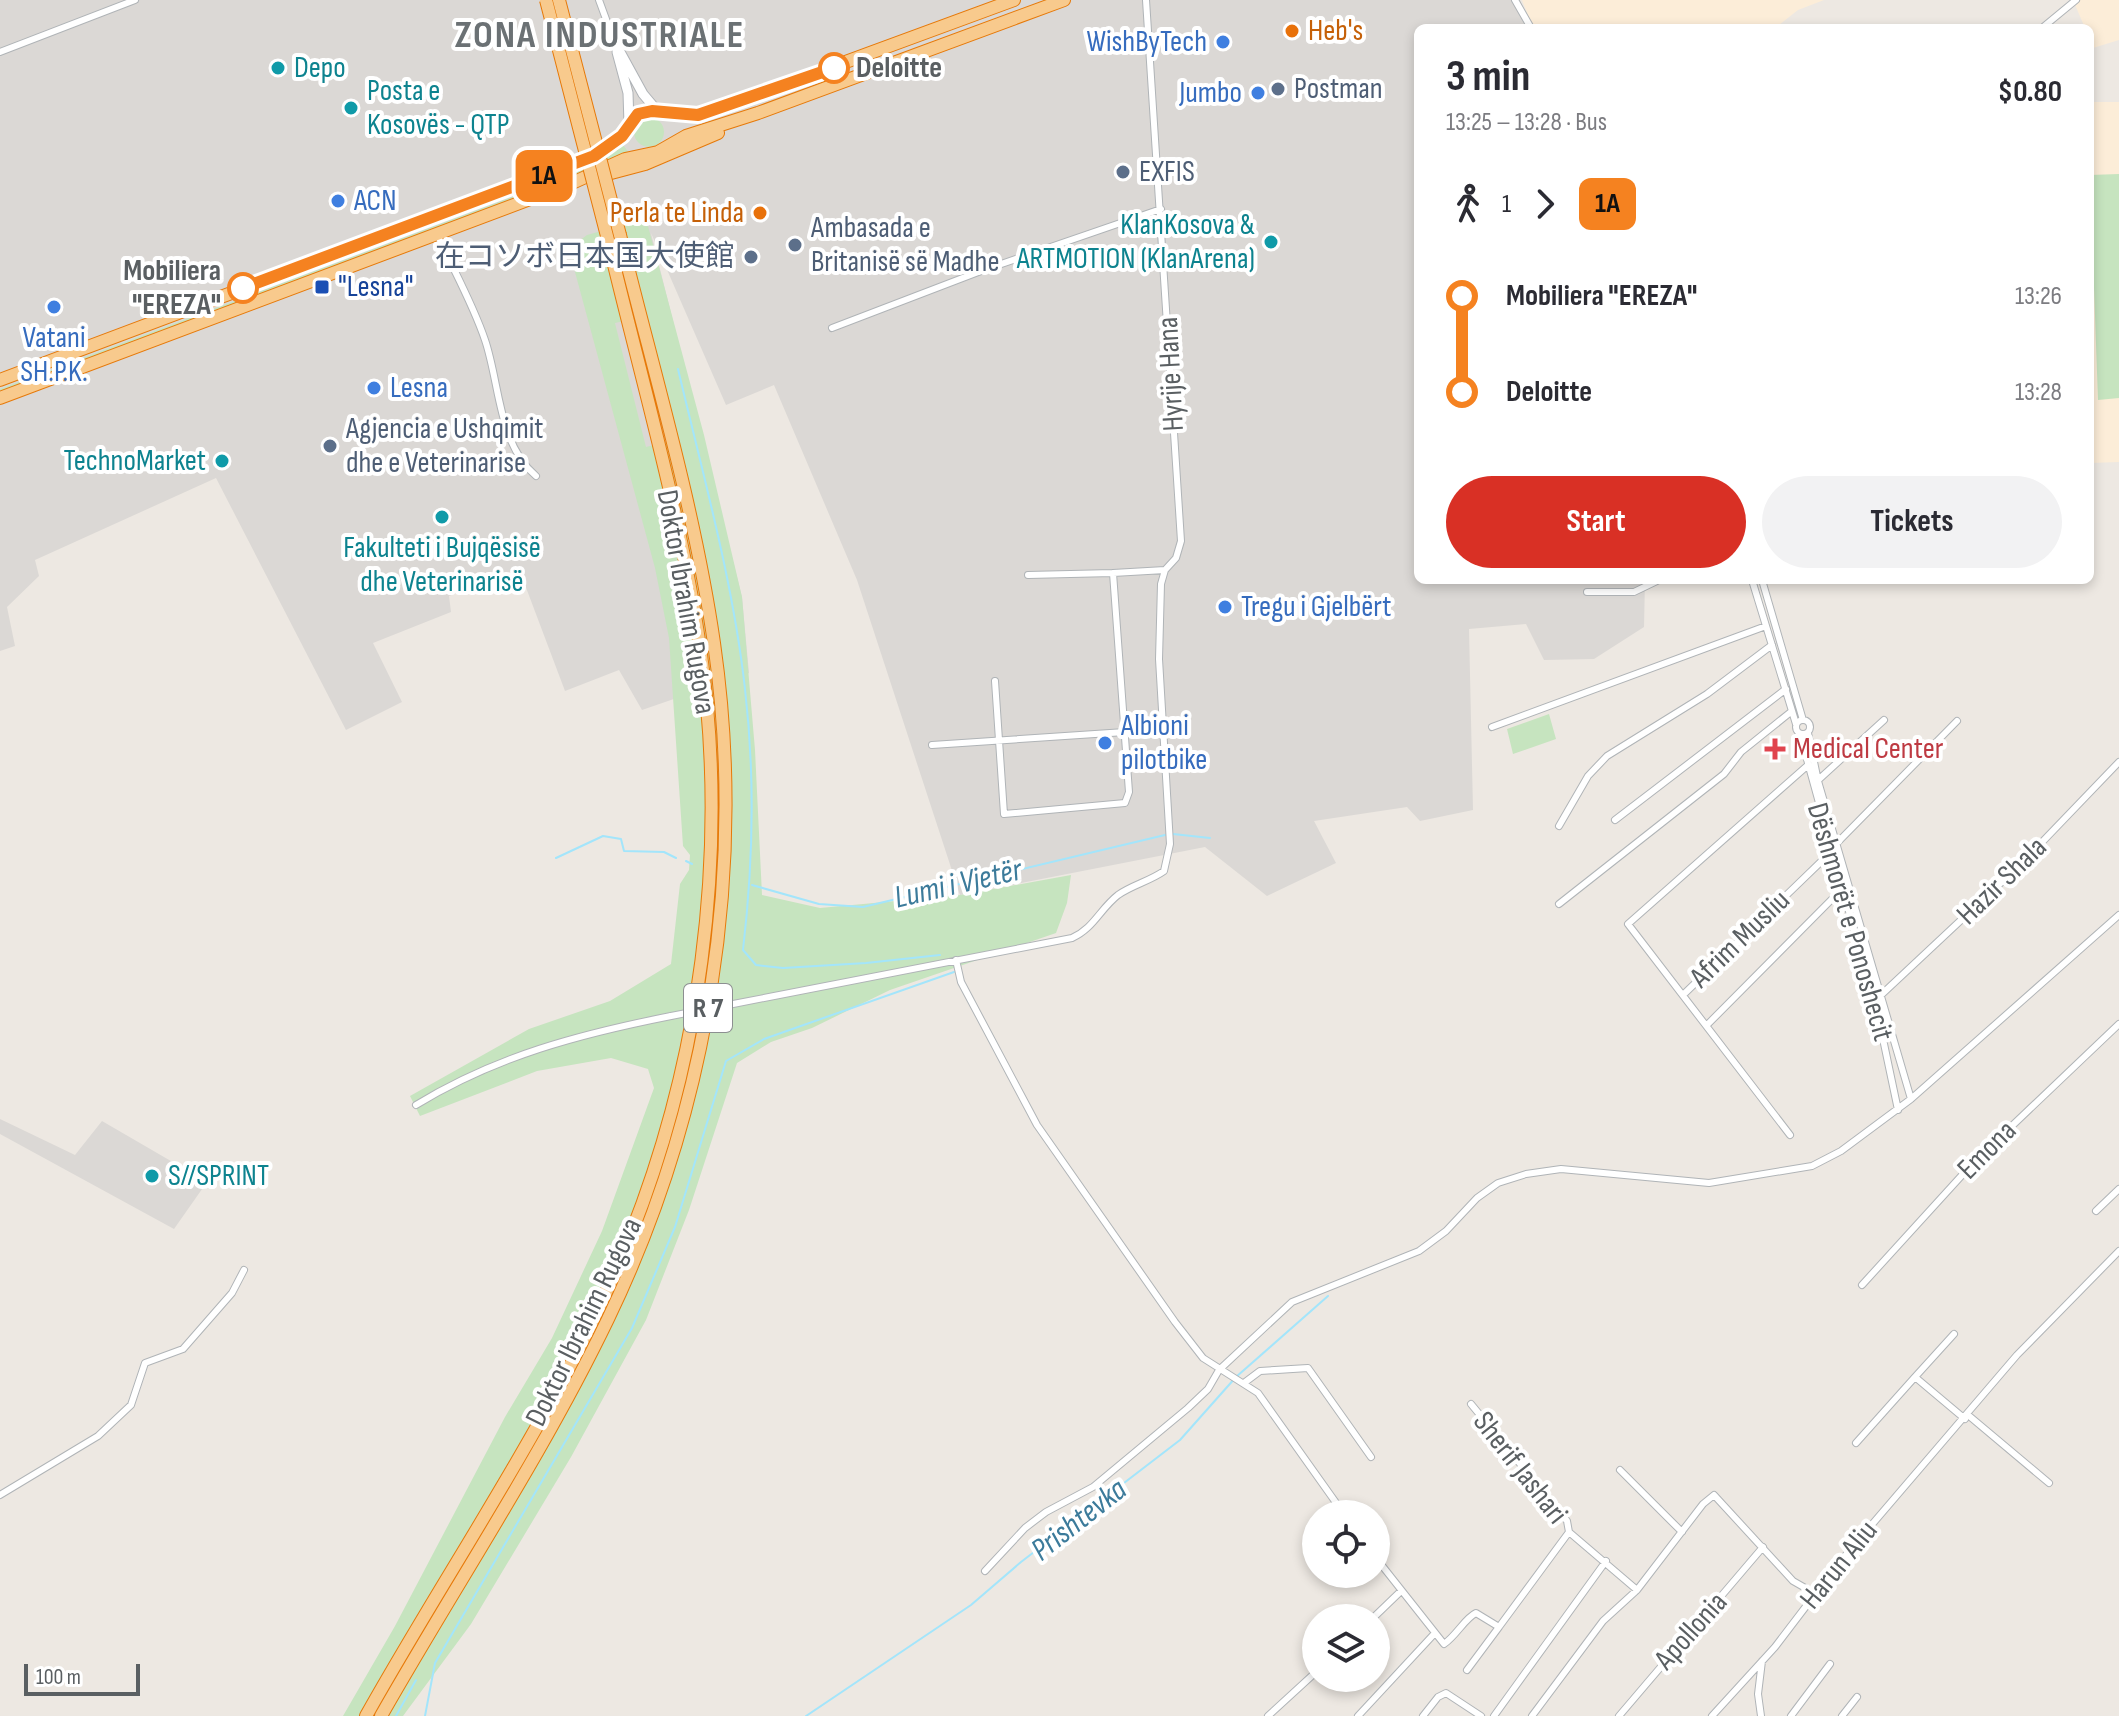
<!DOCTYPE html>
<meta charset="utf-8">
<style>
body{margin:0;font-family:"Sofia Sans Condensed","Noto Sans SC","Noto Sans JP",sans-serif;background:#f2f2f3;color:#2b2b33;height:100vh;display:flex;flex-direction:column;font-size:30px;white-space:nowrap}
*{box-sizing:border-box;margin:0}
p{font-size:26px;color:#7c7c81}
.icon{flex:none;width:44px;height:44px;fill:none;stroke:currentColor;stroke-width:2;stroke-linecap:round;stroke-linejoin:round}
.map{position:relative;flex:1;overflow:hidden}
.drawer{position:absolute;left:1414px;top:24px;width:680px;height:560px;display:flex;flex-direction:column;background:#fff;border-radius:12px;box-shadow:0 4px 12px #0003}
.drawer>*{flex:none}
.badge{padding:0 16px;border-radius:12px;font-size:28px;line-height:52px}
.controls{position:absolute;left:1302px;top:1500px;display:grid;gap:16px}
.controls a{display:grid;place-items:center;width:88px;height:88px;border-radius:50%;background:#fff;box-shadow:0 4px 12px #0003;font-size:40px}
.scale{position:absolute;left:24px;bottom:20px;width:116px;box-sizing:border-box;padding-left:8px;border:4px solid #5a5f62;border-top:0;font-size:22px;line-height:28px;white-space:nowrap;color:#5a5f62;-webkit-text-stroke:6px #fff;paint-order:stroke}
.map>.badge{position:absolute;translate:-50% -50%;box-shadow:0 0 0 4px #fff}
.legs{display:flex;align-items:center;gap:12px;height:88px;padding:0 32px;font-size:26px}
.legs p{margin-inline-start:auto}
.headline{display:flex;align-items:center;justify-content:space-between;height:136px;padding:0 32px}
h1{font-size:44px;font-weight:700;line-height:60px}
.cta{display:flex;gap:16px;margin-top:auto;padding:16px 32px}
.cta a{flex:1;height:92px;border-radius:48px;background:#d93025;color:#fff;font-size:32px;font-weight:700;line-height:92px;text-align:center}
.cta a+a{background:#f2f2f3;color:#2b2b33}
ul{padding:0 32px;list-style:none}
li{display:flex;align-items:center;gap:28px;height:96px;font-size:30px}
li i{display:grid;place-items:center;width:12px;height:100%;margin:0 10px;background:currentColor}
li i::after{content:'';width:20px;height:20px;margin:-10px;border:6px solid;border-radius:50%;background:#fff}
li p{margin-inline-start:auto}
li:first-child i{background:linear-gradient(#0000 50%,currentColor 0)}
li:last-child i{background:linear-gradient(currentColor 50%,#0000 0)}
.map>svg:first-child{display:block}
</style>
<div class="map">
<svg width="2119" height="1716" viewBox="0 0 2119 1716">
<rect width="100%" height="100%" fill="#ede8e2"/>
<path fill="#fcedd8" d="M1522,0H1824L1798,10L1775,28H1533Z
M2073,0H2119V40L2093,48L2090,28H2085Z
M2090,102H2119V462L2090,463Z"/>
<path fill="#dbd8d5" d="M0,0H1520L1531,28H1418V580H1645L1644,627L1594,659L1544,660L1526,624L1469,629L1473,810L1420,821L1407,807L1314,821L1336,863L1267,896L1205,847L960,895L857,580L774,385L726,405L651,233L742,597L749,673L642,710L619,670L565,691L519,569L449,596L451,612L373,643L402,702L346,730L216,478L35,560L39,576L7,607L15,646L0,651Z
M0,1119L75,1155L102,1121L207,1182L174,1229L0,1134Z"/>
<path fill="#c6e4bf" fill-rule="evenodd" d="M634 132a15 15 0 1 1 30 0a15 15 0 1 1-30 0Z
M623,145L630,154L0,394V389L523,193L600,160Z
M2119,174V398L2098,400L2090,175Z
M637,221L648,226L704,435L742,597L755,750L762,895L820,908L960,895L1071,875L1067,903L1056,933L890,990L812,1028L771,1042L737,1063L689,1210L646,1320L571,1457L471,1624L403,1716H343L395,1626L505,1417L552,1338L602,1231L654,1088L648,1069L611,1058L537,1071L420,1116L410,1096L529,1029L610,1001L671,964L680,884L689,870L690,855L683,846L669,638L655,568L575,272L571,247L587,235ZM647,316L678,439L646,447L615,323Z
M1549,714L1556,739L1513,754L1507,729Z"/>
<g fill="none" stroke-linecap="round" stroke-linejoin="round">
<path stroke="#a3e5fb" stroke-width="2" d="M678,369C703,475 733,581 745,689C755,775 753,865 743,950L756,965L783,968L866,963L940,955
M1173,834L1210,838
M556,858L603,836L621,839L624,851L664,852L676,858
M686,861L692,864
M752,885L819,904L863,907L1165,835
M396,1716L416,1680
M425,1716L435,1663L632,1328L675,1227L726,1061L764,1039L954,972
M806,1716L971,1605L1021,1562L1180,1440L1236,1377L1328,1296"/>
<g stroke="#b0b4b7" stroke-width="8">
<path id="street" d="M599,0L614,41
M1515,0L1531,28
M2042,28L2076,0
M0,52L135,0
M437,234C453,269 473,304 485,340C500,384 498,444 536,476
M832,328L981,271L1161,209
M1028,575L1113,573
M1752,580L1796,724
M1762,580L1803,720
M1587,592H1634L1659,580
M995,681L1004,814L1125,803L1129,792L1113,573L1165,570L1176,558L1181,541L1146,0
M1796 727a7 7 0 1 1 14 0a7 7 0 1 1-14 0Z
M1492,727L1766,626
M1808,733L1818,781L1911,1099
M1800,734L1879,1020L1898,1110
M932,745L1125,732
M1816,782L1884,720
M1615,820L1786,689
M1559,826L1588,776L1607,756L1707,694L1772,645
M1835,845L1957,721
M1559,904L1724,774L1741,752L1792,711
M956,960L961,982L1037,1125L1175,1322L1203,1358L1258,1393L1344,1514
M1684,994L1830,853
M1881,995L2022,863L2119,762
M728,1005L1072,938C1094,928 1100,909 1118,895C1132,885 1150,881 1164,871L1170,844L1159,659L1161,584L1165,570
M1708,1024L1842,889
M416,1105C496,1056 580,1034 671,1016
M1790,1135L1628,924L1807,766
M2096,1211L2119,1189
M1862,1285L1974,1162L2119,1024
M1915,1377L1954,1334
M1244,1383L1260,1371L1308,1368L1371,1457
M1471,1404L1567,1521L1569,1532
M1968,1415L2049,1483
M1856,1443L1915,1377L1965,1419
M1620,1470L1682,1532
M0,1495L98,1436L131,1405L145,1363L183,1349L232,1293L244,1270
M1376,1558L1444,1644C1457,1635 1465,1618 1476,1613L1499,1627L1569,1532L1637,1590L1703,1504L1714,1495L1793,1581L1814,1593
M985,1571L1025,1528L1046,1512L1093,1487L1188,1408L1208,1389L1219,1370L1292,1302L1419,1251L1446,1231L1477,1198L1498,1183L1526,1174L1561,1169L1709,1183L1812,1166L1841,1151L1911,1099L2119,915
M1373,1618L1401,1591
M1467,1670L1499,1627
M1268,1716L1316,1672
M1358,1716L1435,1633
M1423,1716L1438,1697L1446,1693L1481,1716
M1494,1716L1606,1561
M1532,1716L1603,1621L1637,1590
M1619,1716L1763,1547
M1712,1716L1775,1647L1839,1563L2017,1355L2119,1251
M1761,1716L1758,1694L1762,1661
M1791,1716L1830,1664
M1842,1716L1857,1697"/>
</g>
<g stroke="#afb3b7" stroke-width="11">
<path id="secondary" d="M614,41L643,94L659,113
M617,52L628,93L629,124"/>
</g>
<g stroke="#e67909" stroke-width="14">
<path id="highway" d="M596,177L645,164L718,133
M0,380L580,162L614,144L638,114C657,107 684,118 707,113L1014,0
M0,398L570,184L625,159L658,152L686,136L758,113L1064,0
M366,1716C450,1566 551,1422 619,1263C701,1071 730,853 700,647C680,510 640,375 608,240
M381,1716C456,1584 542,1456 608,1319C708,1111 747,872 714,643C694,505 653,370 620,235"/>
</g>
<use href="#street" stroke="#fff" stroke-width="6"/>
<use href="#secondary" stroke="#fff" stroke-width="9"/>
<use href="#highway" stroke="#f8ca8d" stroke-width="12"/>
<g stroke="#b0b4b7" stroke-width="8" stroke-linecap="butt">
<path id="street-bridge" d="M671,1016L728,1005"/>
</g>
<g stroke="#e67909" stroke-width="14" stroke-linecap="butt">
<path id="highway-bridge" d="M546,0L608,240
M559,0L620,235"/>
</g>
<use href="#street-bridge" stroke="#fff" stroke-width="6"/>
<use href="#highway-bridge" stroke="#f8ca8d" stroke-width="12"/>
</g>
<g fill="none" stroke-linecap="round" stroke-linejoin="round">
<g stroke="#fff" stroke-width="18">
<path id="line-1" d="M243,288L594,156L622,136L638,114L652,111L698,115L834,68"/>
</g>
<use href="#line-1" stroke="#f58220" stroke-width="12"/>
</g>
<g fill="#e8710a" stroke="#fff" stroke-width="3">
<circle cx="1292" cy="31" r="8"/>
<circle cx="760" cy="213" r="8"/>
</g>
<g fill="#3f7fe0" stroke="#fff" stroke-width="3">
<circle cx="1223" cy="42" r="8"/>
<circle cx="1258" cy="93" r="8"/>
<circle cx="338" cy="201" r="8"/>
<circle cx="54" cy="307" r="8"/>
<circle cx="374" cy="388" r="8"/>
<circle cx="1225" cy="607" r="8"/>
<circle cx="1105" cy="743" r="8"/>
</g>
<g fill="#0f9aa8" stroke="#fff" stroke-width="3">
<circle cx="278" cy="68" r="8"/>
<circle cx="351" cy="108" r="8"/>
<circle cx="1271" cy="242" r="8"/>
<circle cx="222" cy="461" r="8"/>
<circle cx="442" cy="517" r="8"/>
<circle cx="152" cy="1176" r="8"/>
</g>
<g fill="#fff" stroke="#f58220" stroke-width="4">
<circle cx="834" cy="68" r="14"/>
<circle cx="243" cy="288" r="14"/>
</g>
<g fill="#5c6f8a" stroke="#fff" stroke-width="3">
<circle cx="1278" cy="89" r="8"/>
<circle cx="1123" cy="172" r="8"/>
<circle cx="795" cy="245" r="8"/>
<circle cx="751" cy="257" r="8"/>
<circle cx="330" cy="446" r="8"/>
</g>
<rect fill="#1a4fb4" stroke="#fff" stroke-width="3" x="314" y="279" width="16" height="16" rx="4"/>
<path fill="#e0444e" stroke="#fff" stroke-width="3" d="M1771 737h8v8h8v8h-8v8h-8v-8h-8v-8h8z"/>
<g text-anchor="middle" dominant-baseline="central" stroke-width="8" stroke-linejoin="round" paint-order="stroke">
<rect fill="#fff" stroke="#8c8f91" stroke-width="2" x="684" y="984" width="48" height="48" rx="6"/>
<g font-size="28" font-weight="bold" fill="#5a5f62">
<text x="708" y="1008">R 7</text>
</g>
<g font-size="30" fill="#c56008" stroke="#fff" text-anchor="start">
<text x="1308" y="31">Heb's</text>
<text x="744" y="213" text-anchor="end">Perla te Linda</text>
</g>
<g font-size="30" fill="#366cbe" stroke="#fff" text-anchor="start">
<text x="1207" y="42" text-anchor="end">WishByTech</text>
<text x="1242" y="93" text-anchor="end">Jumbo</text>
<text x="354" y="201">ACN</text>
<text x="54" y="338" text-anchor="middle">Vatani<tspan x="54" dy="34">SH.P.K.</tspan></text>
<text x="390" y="388">Lesna</text>
<text x="1241" y="607">Tregu i Gjelbërt</text>
<text x="1121" y="726">Albioni<tspan x="1121" dy="34">pilotbike</tspan></text>
</g>
<g font-size="30" fill="#0d838f" stroke="#fff" text-anchor="start">
<text x="294" y="68">Depo</text>
<text x="367" y="91">Posta e<tspan x="367" dy="34">Kosovës - QTP</tspan></text>
<text x="1255" y="225" text-anchor="end">KlanKosova &amp;<tspan x="1255" dy="34">ARTMOTION (KlanArena)</tspan></text>
<text x="206" y="461" text-anchor="end">TechnoMarket</text>
<text x="442" y="548" text-anchor="middle">Fakulteti i Bujqësisë<tspan x="442" dy="34">dhe Veterinarisë</tspan></text>
<text x="168" y="1176">S//SPRINT</text>
</g>
<g font-size="30" font-weight="bold" fill="#5a5f62" stroke="#fff" text-anchor="start">
<text x="856" y="68">Deloitte</text>
<text x="221" y="271" text-anchor="end">Mobiliera<tspan x="221" dy="34">"EREZA"</tspan></text>
</g>
<g font-size="30" fill="#4e5e75" stroke="#fff" text-anchor="start">
<text x="1294" y="89">Postman</text>
<text x="1139" y="172">EXFIS</text>
<text x="811" y="228">Ambasada e<tspan x="811" dy="34">Britanisë së Madhe</tspan></text>
<text x="735" y="257" text-anchor="end">在コソボ日本国大使館</text>
<text x="346" y="429">Agjencia e Ushqimit<tspan x="346" dy="34">dhe e Veterinarise</tspan></text>
</g>
<g font-size="30" fill="#164399" stroke="#fff" text-anchor="start">
<text x="338" y="287">"Lesna"</text>
</g>
<g font-size="30" fill="#5a5f62" stroke="#fff">
<text transform="translate(1171 374) rotate(-93)">Hyrije Hana</text>
<text transform="translate(686 602) rotate(80)">Doktor Ibrahim Rugova</text>
<text transform="translate(2002 881) rotate(-44)">Hazir Shala</text>
<text transform="translate(1850 922) rotate(74)">Dëshmorët e Ponoshecit</text>
<text transform="translate(1740 939) rotate(-44)">Afrim Musliu</text>
<text transform="translate(1987 1150) rotate(-45)">Emona</text>
<text transform="translate(584 1322) rotate(-64)">Doktor Ibrahim Rugova</text>
<text transform="translate(1520 1468) rotate(52)">Sherif Jashari</text>
<text transform="translate(1839 1565) rotate(-51)">Harun Aliu</text>
<text transform="translate(1691 1631) rotate(-48)">Apollonia</text>
</g>
<g font-size="30" fill="#be3a42" stroke="#fff" text-anchor="start">
<text x="1793" y="749">Medical Center</text>
</g>
<g font-size="32" font-style="italic" fill="#3c7b9b" stroke="#fff">
<text transform="translate(958 884) rotate(-13)">Lumi i Vjetër</text>
<text transform="translate(1079 1520) rotate(-38)">Prishtevka</text>
</g>
<g font-size="38" font-weight="bold" letter-spacing="2" fill="#6b7174" stroke="#fff">
<text x="600" y="35">ZONA INDUSTRIALE</text>
</g>
</g>
</svg>
<div class="controls">
<a><svg class="icon" aria-label="locate" viewBox="0 0 24 24"><circle cx="12" cy="12" r="6"/><path d="M12 2v4M12 18v4M2 12h4M18 12h4"/></svg></a>
<a><svg class="icon" aria-label="layers" viewBox="0 0 24 24"><path d="M12 4l9 5-9 5-9-5zM3 14l9 5 9-5"/></svg></a>
</div>
<div class="scale">100 m</div>
<b class="badge" style="left:544px;top:176px;background:#f58220;color:#111">1A</b>
<section class="drawer">
<div class="headline"><div><h1>3 min</h1><p>13:25 – 13:28 · Bus</p></div><b>$0.80</b></div>
<div class="legs"><svg class="icon" aria-label="walk" viewBox="0 0 24 24"><circle cx="13" cy="4" r="2"/><path d="M13 8l-2 6 4 7M11 14l-3 7M7 12l3-4h3l4 4"/></svg>1<svg class="icon" aria-label="forward" viewBox="0 0 24 24"><path d="M9 5l7 7-7 7"/></svg><b class="badge" style="background:#f58220;color:#111">1A</b></div>
<ul>
<li><i style="color:#f58220"></i><b>Mobiliera &quot;EREZA&quot;</b><p>13:26</p></li>
<li><i style="color:#f58220"></i><b>Deloitte</b><p>13:28</p></li>
</ul>
<div class="cta"><a>Start</a><a>Tickets</a></div>
</section>
</div>
